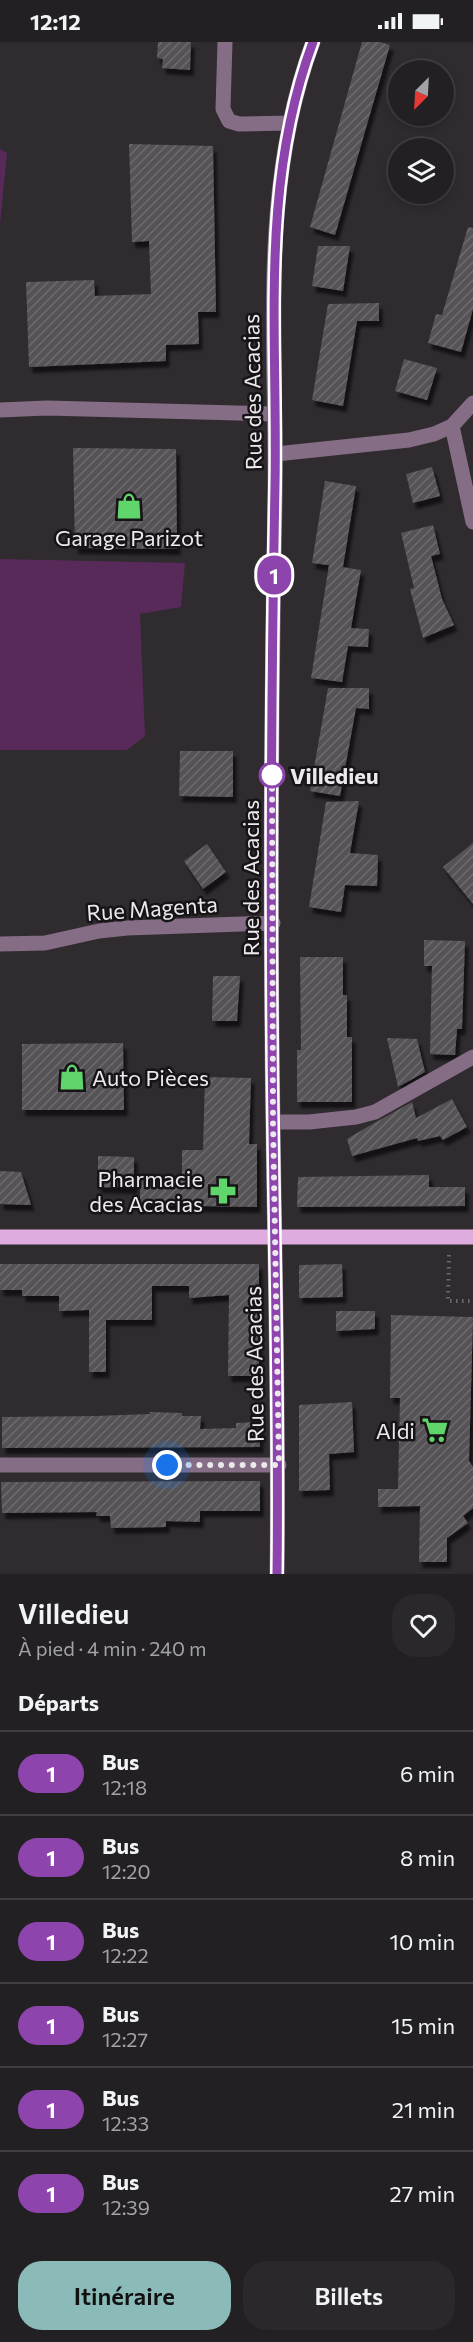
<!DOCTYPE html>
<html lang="fr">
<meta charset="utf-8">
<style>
body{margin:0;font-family:Commissioner,sans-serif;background:#2b282b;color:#f1f3f6;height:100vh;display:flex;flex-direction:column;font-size:22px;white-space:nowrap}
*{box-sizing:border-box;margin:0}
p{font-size:20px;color:#a3a3a6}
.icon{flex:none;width:33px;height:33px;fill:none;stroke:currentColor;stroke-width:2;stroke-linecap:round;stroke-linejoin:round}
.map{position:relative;height:1532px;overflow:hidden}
.sheet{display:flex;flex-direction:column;background:#232023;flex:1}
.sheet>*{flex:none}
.badge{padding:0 12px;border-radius:20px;font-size:21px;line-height:39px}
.needle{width:39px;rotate:204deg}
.tools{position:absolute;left:388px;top:18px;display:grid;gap:12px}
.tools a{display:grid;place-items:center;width:66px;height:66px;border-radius:50%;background:#232023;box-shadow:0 3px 9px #0003,0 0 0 2px #403e41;font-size:30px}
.you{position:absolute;width:30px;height:30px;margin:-15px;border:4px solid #fff;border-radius:50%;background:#1a73e8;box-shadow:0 0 0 9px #1a73e833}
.map>.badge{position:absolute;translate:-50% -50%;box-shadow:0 0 0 3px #fff}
h2{padding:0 18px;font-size:22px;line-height:54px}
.round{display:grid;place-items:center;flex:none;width:63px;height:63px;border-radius:24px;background:#2b282b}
.overview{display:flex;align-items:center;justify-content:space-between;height:102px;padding:0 18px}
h1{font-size:28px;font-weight:600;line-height:45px}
.cta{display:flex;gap:12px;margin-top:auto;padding:12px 18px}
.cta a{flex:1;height:69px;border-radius:24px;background:#8bbbb9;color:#111;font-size:24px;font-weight:600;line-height:69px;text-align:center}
.cta a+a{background:#2b282b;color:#f1f3f6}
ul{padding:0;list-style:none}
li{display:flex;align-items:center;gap:18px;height:84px;padding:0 18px;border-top:2px solid #403e41}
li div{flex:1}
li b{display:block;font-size:22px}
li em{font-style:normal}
li .badge{min-width:66px;font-weight:700;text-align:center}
.status{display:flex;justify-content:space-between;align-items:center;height:42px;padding:0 30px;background:#232023;direction:ltr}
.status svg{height:16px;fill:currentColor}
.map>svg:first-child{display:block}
</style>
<div class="status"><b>12:12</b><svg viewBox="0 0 49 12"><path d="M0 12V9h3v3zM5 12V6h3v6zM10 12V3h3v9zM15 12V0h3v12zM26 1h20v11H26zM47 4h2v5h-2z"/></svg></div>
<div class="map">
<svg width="473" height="1532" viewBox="0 0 473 1532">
<defs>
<pattern id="building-hatch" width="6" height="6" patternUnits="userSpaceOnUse" patternTransform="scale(1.5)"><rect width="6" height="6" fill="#565256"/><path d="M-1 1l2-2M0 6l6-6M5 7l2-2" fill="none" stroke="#6e6b6e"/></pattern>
<filter id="shadow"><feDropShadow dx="3.5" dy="6" stdDeviation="1.5" flood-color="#0009"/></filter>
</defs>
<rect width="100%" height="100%" fill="#2f2b2f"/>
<path fill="#582a5a" d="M0,107L7,111L0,182Z
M0,517L185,521L181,565L140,572L145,694L127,708H0Z"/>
<path fill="url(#building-hatch)" filter="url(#shadow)" d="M158,0H191L190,28L162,26L163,17L157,16Z
M362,0H380L390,3L335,193L310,185Z
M129,102L213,104L216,270H198L199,302L166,303V319L29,325L26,240L94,238L95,254L151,252L149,199L132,200Z
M468,185L473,186V267L461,310L428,301L436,272L442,273Z
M318,204H350L343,249L312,244Z
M379,261V279H357L343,364L312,358L328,262Z
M404,317L437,326L427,358L395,349Z
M73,406L176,407L177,507L75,506Z
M432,425L440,454L413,461L406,432Z
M325,439L356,444L343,525L312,521Z
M433,483L440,512L431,514L442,557L454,583L423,596L410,547L414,546L401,491Z
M329,523L361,528L351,586L369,587L368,605L348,604L342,640L311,636Z
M328,646H369V667L356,666L340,754L310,749Z
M180,709H233V755L179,754Z
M359,759L350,811L378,813L377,844L345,843L341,870L309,865L326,760Z
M473,801V862L443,825Z
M207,802L226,830L203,847L184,819Z
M424,898L465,899L462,987H457L455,1013L430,1012L432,924H424Z
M300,915H343V953H347V995H352V1060H297V1008H301Z
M213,934H240L237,979H212Z
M387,996L417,997L425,1030L398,1045Z
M123,1001L124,1068H22V1002Z
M205,1035L251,1036L249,1102H257V1165L140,1163V1135L182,1136V1108H203Z
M452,1057L467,1085L443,1098L440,1094L418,1099L417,1096L352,1114L347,1097L362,1088L412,1060L416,1076Z
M98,1114L134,1115V1146L98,1145Z
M0,1129L21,1130L31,1163L0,1162Z
M429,1133V1145H465V1164L297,1165L298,1135Z
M0,1222H259V1334H228L229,1253L189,1256V1244H152V1278H106V1330H89V1268L59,1269V1254H22V1248H0Z
M342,1222L343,1255L299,1256V1223Z
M336,1269H375V1287L336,1289Z
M391,1273L473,1275L469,1419L473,1425V1466L463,1474L468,1481L447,1496V1520H419L420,1464L378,1465V1447H398L400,1356H390Z
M352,1360L354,1410L329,1412L330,1448L299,1449V1363Z
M150,1370L182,1371V1374H201L200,1387L236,1386V1381L260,1380V1405L2,1406V1375L96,1374L150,1372Z
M260,1439V1469H200V1480L166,1479V1485L111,1486L110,1474H96L97,1470L2,1471L1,1440Z"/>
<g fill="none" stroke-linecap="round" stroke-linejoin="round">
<path stroke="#6d6a6d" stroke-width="4" stroke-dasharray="1.5 4.5" stroke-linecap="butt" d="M449,1213L448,1259H473"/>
<path stroke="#856d86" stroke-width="15" d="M225,0L223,67L229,79L239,82L289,81
M0,368L47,366L273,372
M452,384L473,480
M276,412L409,398L434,392L452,384L473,361
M0,902L45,901L99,889L127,886L273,881
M273,1080H309L356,1075L375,1070L473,1015
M0,1423H279
M277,1532C279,1383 275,1233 273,1084C270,876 271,667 275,459C277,304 258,148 313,0"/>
<path stroke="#dface0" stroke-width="15" d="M0,1195H473"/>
</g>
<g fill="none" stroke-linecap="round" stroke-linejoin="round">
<g stroke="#fff" stroke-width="14">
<path id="line" d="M277,1532C279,1383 275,1233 273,1084C270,871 271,657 275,443C278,292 259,145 313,0"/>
</g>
<use href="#line" stroke="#8e44ad" stroke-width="9"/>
<path stroke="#ece9ec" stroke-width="6" stroke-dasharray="0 10.8" d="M167,1423H279L273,1080L272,728V733"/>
</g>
<defs>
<g id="shop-bare" transform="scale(2.07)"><path d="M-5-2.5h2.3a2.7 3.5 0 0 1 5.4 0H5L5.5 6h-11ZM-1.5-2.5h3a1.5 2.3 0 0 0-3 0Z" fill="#60d56b" stroke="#161416" stroke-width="2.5" paint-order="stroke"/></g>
<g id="pharmacy-bare" transform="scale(2.07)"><path d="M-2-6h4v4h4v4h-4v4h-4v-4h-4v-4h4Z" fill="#60d56b" stroke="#161416" stroke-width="2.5" paint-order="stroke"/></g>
<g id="supermarket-bare" transform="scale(2.07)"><path d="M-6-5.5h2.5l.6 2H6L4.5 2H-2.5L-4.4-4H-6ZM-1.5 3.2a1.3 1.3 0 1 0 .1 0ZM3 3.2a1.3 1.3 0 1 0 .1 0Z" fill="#60d56b" stroke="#161416" stroke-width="2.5" paint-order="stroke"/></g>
</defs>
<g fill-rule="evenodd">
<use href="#shop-bare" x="129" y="464"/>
<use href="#shop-bare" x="72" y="1035"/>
<use href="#pharmacy-bare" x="223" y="1149"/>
<use href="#supermarket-bare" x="435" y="1388"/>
</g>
<circle fill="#fff" stroke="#8e44ad" stroke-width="3" cx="272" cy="733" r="12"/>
<g text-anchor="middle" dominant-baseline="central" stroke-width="5" stroke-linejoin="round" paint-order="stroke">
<g font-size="22" fill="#ece9ec" stroke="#161416">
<text transform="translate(252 350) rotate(-91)">Rue des Acacias</text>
<text transform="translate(250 836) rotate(-90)">Rue des Acacias</text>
<text transform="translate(152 866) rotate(-4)">Rue Magenta</text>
<text transform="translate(254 1322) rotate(-91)">Rue des Acacias</text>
</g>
<g font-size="22" fill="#ece9ec" stroke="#161416" text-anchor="end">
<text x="129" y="495" text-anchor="middle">Garage Parizot</text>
<text x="92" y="1035" text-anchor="start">Auto Pièces</text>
<text x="203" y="1136">Pharmacie<tspan x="203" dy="25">des Acacias</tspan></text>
<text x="415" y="1388">Aldi</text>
</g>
<g font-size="22" font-weight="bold" fill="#ece9ec" stroke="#161416" text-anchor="start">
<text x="290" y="733">Villedieu</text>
</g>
</g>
</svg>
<div class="tools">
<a><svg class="needle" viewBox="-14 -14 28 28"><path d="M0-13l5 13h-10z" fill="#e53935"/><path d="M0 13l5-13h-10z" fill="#a3a3a6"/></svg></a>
<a><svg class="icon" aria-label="layers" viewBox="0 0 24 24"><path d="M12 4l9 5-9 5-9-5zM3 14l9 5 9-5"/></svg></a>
</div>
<div class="you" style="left:167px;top:1423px"></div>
<b class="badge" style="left:274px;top:533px;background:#8e44ad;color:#fff">1</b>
</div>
<section class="sheet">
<div class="overview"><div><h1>Villedieu</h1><p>À pied · 4 min · 240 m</p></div><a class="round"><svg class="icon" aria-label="heart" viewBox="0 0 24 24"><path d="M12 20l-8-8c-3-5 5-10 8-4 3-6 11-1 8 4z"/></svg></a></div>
<h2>Départs</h2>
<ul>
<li><span class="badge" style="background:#8e44ad;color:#fff">1</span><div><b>Bus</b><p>12:18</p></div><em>6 min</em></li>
<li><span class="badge" style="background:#8e44ad;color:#fff">1</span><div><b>Bus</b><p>12:20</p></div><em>8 min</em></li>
<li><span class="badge" style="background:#8e44ad;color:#fff">1</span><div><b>Bus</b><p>12:22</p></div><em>10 min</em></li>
<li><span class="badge" style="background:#8e44ad;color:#fff">1</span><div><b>Bus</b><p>12:27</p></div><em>15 min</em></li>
<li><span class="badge" style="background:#8e44ad;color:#fff">1</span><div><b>Bus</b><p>12:33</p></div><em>21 min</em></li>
<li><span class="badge" style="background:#8e44ad;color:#fff">1</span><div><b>Bus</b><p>12:39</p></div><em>27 min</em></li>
</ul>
<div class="cta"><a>Itinéraire</a><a>Billets</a></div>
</section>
